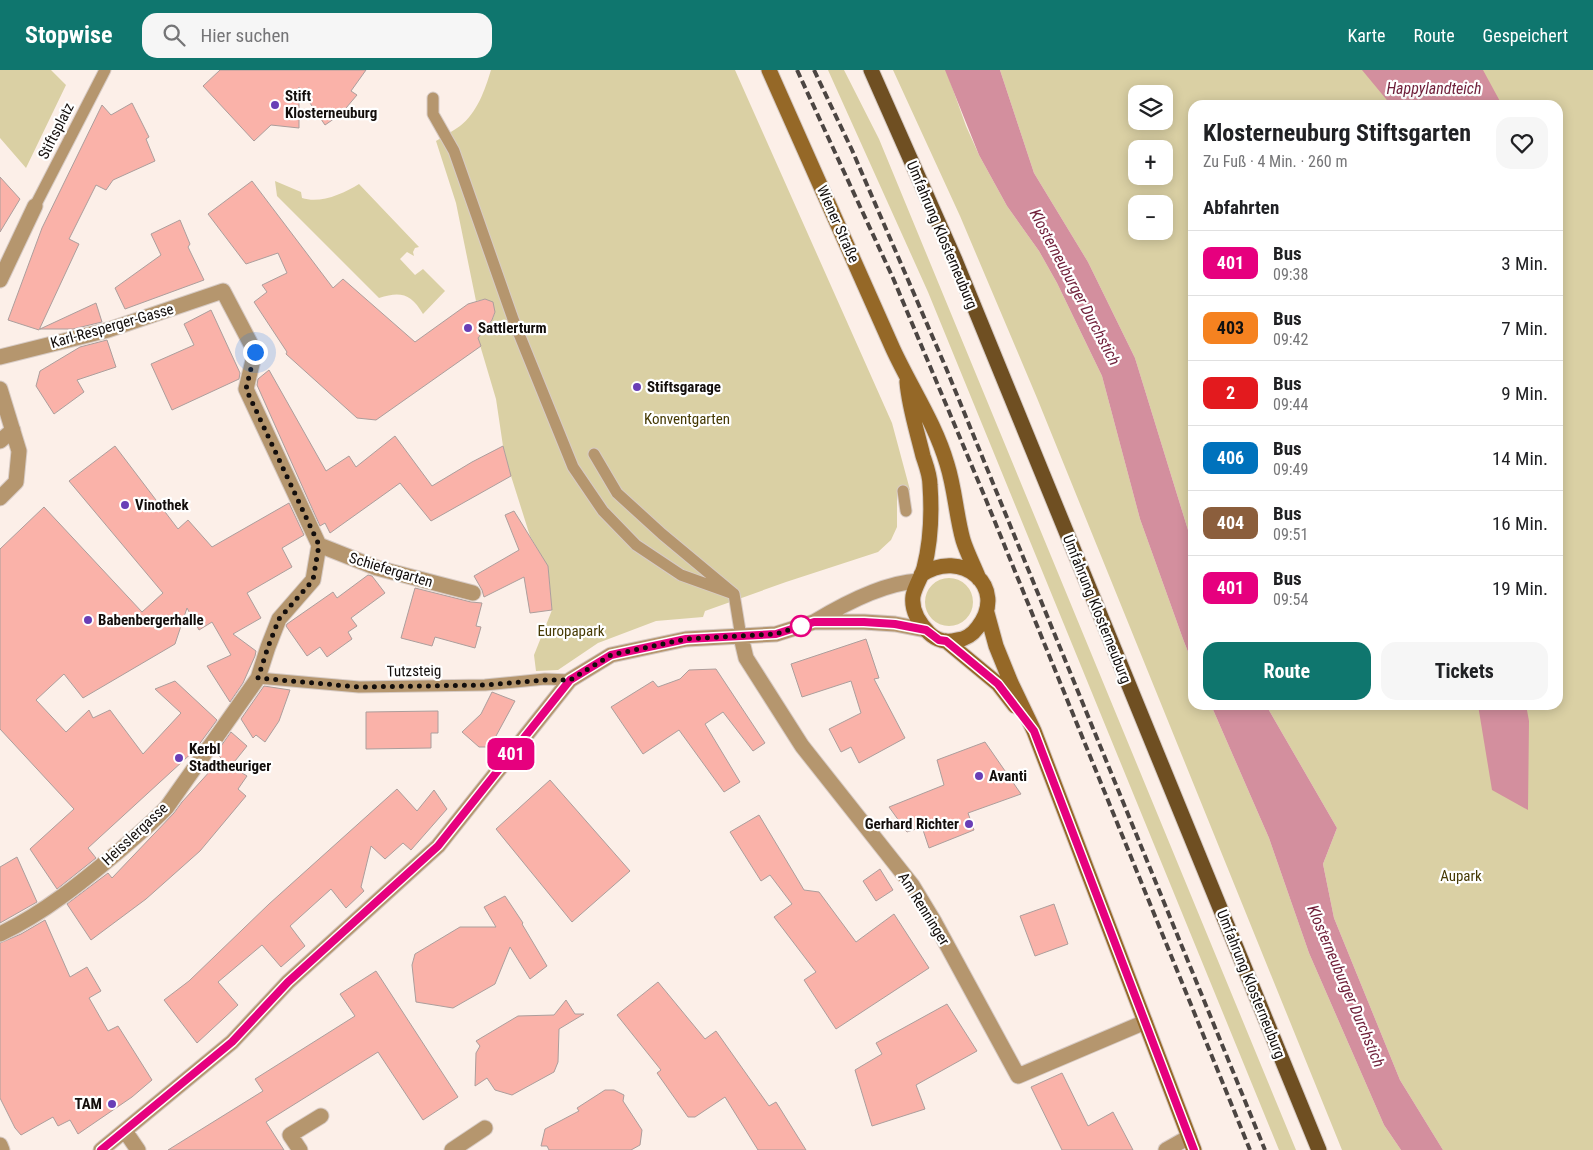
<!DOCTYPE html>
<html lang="de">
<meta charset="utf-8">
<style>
body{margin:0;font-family:"Roboto Condensed",sans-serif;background:#f6f6f6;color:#202124;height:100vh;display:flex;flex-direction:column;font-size:19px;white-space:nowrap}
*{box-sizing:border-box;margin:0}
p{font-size:16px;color:#757577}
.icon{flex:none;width:28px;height:28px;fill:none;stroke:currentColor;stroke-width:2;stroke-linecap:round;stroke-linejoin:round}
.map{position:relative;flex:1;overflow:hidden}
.details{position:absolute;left:1188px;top:30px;width:375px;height:610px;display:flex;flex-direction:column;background:#fff;border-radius:15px;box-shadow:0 2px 12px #0003}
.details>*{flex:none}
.badge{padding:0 10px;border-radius:8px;font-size:18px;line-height:32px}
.tools{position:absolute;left:1128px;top:15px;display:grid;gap:10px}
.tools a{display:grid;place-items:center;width:45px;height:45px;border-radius:10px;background:#fff;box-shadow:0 2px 12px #0003;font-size:25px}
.you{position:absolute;width:25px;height:25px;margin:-12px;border:4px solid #fff;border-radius:50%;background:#1a73e8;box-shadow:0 0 0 8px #1a73e833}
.map>.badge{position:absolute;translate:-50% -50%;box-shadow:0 0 0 2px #fff}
h2{padding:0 15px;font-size:19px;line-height:45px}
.round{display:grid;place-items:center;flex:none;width:52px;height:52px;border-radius:15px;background:#f6f6f6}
.headline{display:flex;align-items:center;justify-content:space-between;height:85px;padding:0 15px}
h1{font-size:24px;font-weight:700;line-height:38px}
.primary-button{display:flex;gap:10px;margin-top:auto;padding:10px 15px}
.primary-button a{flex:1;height:58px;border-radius:15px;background:#0f766e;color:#fff;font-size:20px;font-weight:700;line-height:58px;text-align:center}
.primary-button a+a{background:#f6f6f6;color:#202124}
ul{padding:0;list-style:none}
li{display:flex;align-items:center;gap:15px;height:65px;padding:0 15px;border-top:1px solid #e0e0e0}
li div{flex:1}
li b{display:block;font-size:19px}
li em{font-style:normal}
li .badge{min-width:55px;font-weight:700;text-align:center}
header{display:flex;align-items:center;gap:30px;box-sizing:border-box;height:70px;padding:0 25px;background:#0f766e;color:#fff}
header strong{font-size:24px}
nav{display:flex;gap:28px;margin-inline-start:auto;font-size:18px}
.search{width:350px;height:45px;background:#f6f6f6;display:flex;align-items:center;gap:12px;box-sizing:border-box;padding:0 18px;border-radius:15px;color:#757577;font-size:19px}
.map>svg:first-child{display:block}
</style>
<header>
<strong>Stopwise</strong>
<div class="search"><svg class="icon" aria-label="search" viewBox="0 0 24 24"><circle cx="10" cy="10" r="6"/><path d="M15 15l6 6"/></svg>Hier suchen</div>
<nav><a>Karte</a><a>Route</a><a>Gespeichert</a></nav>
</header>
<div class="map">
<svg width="1593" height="1080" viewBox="0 0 1593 1080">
<rect width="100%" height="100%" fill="#fcefe8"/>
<path fill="#dad0a4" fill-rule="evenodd" d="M0,0H51L66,15L26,98L0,68Z
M491,0H735L892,353L910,420L897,422V457L891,470L878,482L786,512L705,541L703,547L656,551L598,573L558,600L536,601L534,585L552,540L548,497L530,466L511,406L503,376L496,329L477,265C488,259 492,253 495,242L485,229L476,231L456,133L436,71C444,66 453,61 460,56C477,43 485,20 491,0Z
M828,0H844L879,69L1296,1080H1279L928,222Z
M893,0H946L966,56L979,85L1007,136L1039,181L1057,213L1102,306L1140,449L1183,569L1192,592V635H1211L1269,768L1309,883L1384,1055L1401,1080H1342L1037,328L960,146Z
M1000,0H1593V1080H1443L1400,1010L1334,848L1323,794L1337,758L1266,635H1558V35H1192V473L1135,288L1088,192L1034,103ZM1136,24H1164V51H1136ZM1136,79H1164V106H1136ZM1136,134H1164V161H1136Z
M275,111L301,122L302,128C320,134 343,124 359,114L419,177L415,178L413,182L414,186L407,182L400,189L415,205L423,199L445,221L423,244C411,224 401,221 379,228L277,126Z
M925 532a24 24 0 1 1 48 0a24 24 0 1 1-48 0Z"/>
<path fill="#d38f9e" d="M945,0H1000L1034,103L1088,192L1135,288L1192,473V592L1183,569L1140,449L1102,306L1057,213L1039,181L1007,136L979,85Z
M1362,0H1483L1502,35H1391Z
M1211,635H1266L1337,758L1323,794L1334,848L1400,1010L1443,1080H1401L1384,1055L1309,883L1269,768Z
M1478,635H1526L1529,651L1528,740L1492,720Z"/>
<path fill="#fab2a9" stroke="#ac9e9c" d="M220,0H366L351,21L357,25L341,44L325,55L299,17V58L271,55L254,71L203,16Z
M132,33L149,67L146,69L155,91L113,110L106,120L96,115L69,169L79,174L39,260L8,250L42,158L102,35L111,45Z
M0,107L20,129L0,162Z
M252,111L333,218L343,209L415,272L468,234L485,229L493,232L495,242L492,250L478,268L481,276L376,350L357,348L286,284L287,282L254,232L267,222L262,215L287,203L278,183L246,194L208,144Z
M180,150L190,174L188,177L204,210L125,239L115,218L161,185L151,164Z
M96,233L102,252L73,259H40Z
M211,240L240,303L239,309L172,340L151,294L194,275L184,254Z
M107,270L116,297L77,310L84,322L54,344L36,316L40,301L80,277Z
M269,300L326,401L349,386L356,397L395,366L432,416L472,392L503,376L511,406L431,451L400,413L330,463L325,453L320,456L257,315L258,309Z
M115,376L178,459L188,450L212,477L289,433L304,465L282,478L292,497L247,523L261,548L233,564L256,581L255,586L243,613L230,632L207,596L231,585L212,552L199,560L187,538L175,574L83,628L64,604L36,630L66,662L89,640L93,648L110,640L143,684L181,643L155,619L175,611L217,650L195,680L88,778L96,788L57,819L30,779L74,739L0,659V479L44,437L142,542L163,523L69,411Z
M514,441L548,496L552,540L530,543L524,507L484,527L482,520L474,506L519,480L505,445Z
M368,505L372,506L385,523L351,548L357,556L348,562L352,569L327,587L320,577L307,586L286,556L287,554L333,522L337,528Z
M415,518L471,532L482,533L476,556L481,557L475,578L435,567L432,576L401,568Z
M866,569L879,608L874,609L905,668L859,693L851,677L841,682L829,659L861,643L851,611L802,627L791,594Z
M716,599L765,673L753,681L723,642L705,654L740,712L724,722L679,660L643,684L611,637L653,611L658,617L680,609L689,600Z
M264,616L290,620L279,651L265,672L256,665L253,668L241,649Z
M492,622L515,631L490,677H479L462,662L481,644Z
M438,641V663H431V678L366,679V642Z
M231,662L247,676L231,696L247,706L238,719L246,726L200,781L146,829L91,870L67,834L108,803L112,808L174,743L182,732L221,689L224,691L216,683Z
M985,672L1021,724L968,743L974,760L929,778L922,757L907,762L889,737L944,715L937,690Z
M550,710L630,801L572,852L496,759Z
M397,719L417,741L434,720L447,739L411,780L403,773L385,789L371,776L361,817L364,821L346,838L331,819L290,856L305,876L281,897L262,875L218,912L238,935L197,973L164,930L189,911L269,834Z
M759,745L804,820L819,822L856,872L894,844L929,898L836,959L804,910L816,902L774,847L792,834L770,805L761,811L730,762Z
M17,787L37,832L0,853V797Z
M880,799L893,820L876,831L863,811Z
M505,826L523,853L522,854L547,896L530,909L510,877L495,914L453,938L416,932L412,895L415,884L460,857H496L484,837Z
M1054,834L1068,874L1035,886L1020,846Z
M45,850L70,907L87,897L101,921L89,928L108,961L118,956L152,1010L132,1027L78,1064L70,1050L58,1056L53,1047L21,1065L15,1058L0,1028V873L21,864Z
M376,901L458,1027L423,1050L378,982L266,1052L284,1080H168L263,1021L255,1009L355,946L340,924Z
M658,912L705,969L716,961L769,1036L776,1032L806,1080H758L725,1027L695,1047H688L657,1003L661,1000L617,945Z
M566,930L575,944H584L559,959L558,992L554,1002L512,1025L495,1020L487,1008L475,1016L476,983L480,976L476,971L518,946L554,945Z
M947,934L977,981L916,1015L925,1039L872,1056L855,1000L882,984L876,973Z
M1062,1003L1088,1056L1113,1042L1133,1080H1062L1031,1017Z
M605,1020H614L624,1025L623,1031L642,1060L640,1075L631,1080H549L547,1076H541L545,1059L579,1041L577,1038Z"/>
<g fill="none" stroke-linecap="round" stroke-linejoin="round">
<g stroke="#d7cbc5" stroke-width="13">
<path id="lane" d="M433,28V44L454,81L513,249L573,397L603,441L636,475L681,505L734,524
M35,136L105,0
M594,384L617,423L662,464L734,524L741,567
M903,421L906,441
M258,608L359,617L485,615L545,609L570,610"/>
</g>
<g stroke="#d7cbc5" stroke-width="17">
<path id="street" d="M0,210L35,136
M0,287L108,260L223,221L255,282L246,319L319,475L377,498L473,523
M0,319L19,381L16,412L0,428
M0,371L13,360
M814,552C842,535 884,513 918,511
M741,567L746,588L802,676L912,815L935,853L1018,1006L1145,952
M0,864C44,843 82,812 119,781C135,767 152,753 167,737L258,608L268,577L279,549L313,510L319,475
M125,1061L138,1080
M0,1075L2,1080
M101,1080L232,972L288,912L438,776L570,610L611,585L686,569L776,564L814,552H864L895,554L926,560
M300,1080L290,1065L321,1046
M452,1080L485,1058
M1166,1080L1189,1067"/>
</g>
<g stroke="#d7cbc5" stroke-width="17">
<path id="secondary" d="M769,0L893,279C911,318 935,353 947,394C955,419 956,445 963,470C967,483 974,496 979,509
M907,312C909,337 917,361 923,386C926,395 930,405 930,415C932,443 931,471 924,498C921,508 915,516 913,526C911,541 919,553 929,563C936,570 946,573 957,570C966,569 973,564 978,557C1009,517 961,477 921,505
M987,543L996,576L1011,613L1034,661L1194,1080
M946,571L998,614L1015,636"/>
</g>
<g stroke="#d7cbc5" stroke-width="17">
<path id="primary" d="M871,0L955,190L1319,1080"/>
</g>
<use href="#lane" stroke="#b5966e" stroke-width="11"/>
<use href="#street" stroke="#b5966e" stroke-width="15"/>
<use href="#secondary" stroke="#956827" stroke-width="15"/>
<use href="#primary" stroke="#6f4f22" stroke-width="15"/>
<path stroke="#4c4542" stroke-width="4" stroke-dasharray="8 4" stroke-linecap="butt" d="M797,0L893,208L984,425L1250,1080
M814,0L852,80L946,298L1265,1080"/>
</g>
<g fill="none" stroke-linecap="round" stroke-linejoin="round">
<g stroke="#fff" stroke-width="11">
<path id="line" d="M101,1080L232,972L288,912L438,776L570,610L611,585L686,569L776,564L814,552H864L895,554L926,560L939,570L946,571L998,614L1034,661L1194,1080"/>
</g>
<use href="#line" stroke="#e6007e" stroke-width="8"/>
<path stroke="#130e0c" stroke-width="5" stroke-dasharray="0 9" d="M255,282L246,319L319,475L313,510L279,549L268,577L258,608L359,617L485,615L545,610H570L611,585L686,569L776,564L801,556"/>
</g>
<g fill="#693eb6" stroke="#fff" stroke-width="2">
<circle cx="275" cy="35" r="5"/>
<circle cx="468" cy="258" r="5"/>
<circle cx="637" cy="317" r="5"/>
<circle cx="125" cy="435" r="5"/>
<circle cx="88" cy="550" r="5"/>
<circle cx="179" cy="688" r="5"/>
<circle cx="979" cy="706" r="5"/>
<circle cx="969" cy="754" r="5"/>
<circle cx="112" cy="1034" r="5"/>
</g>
<circle fill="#fff" stroke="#e6007e" stroke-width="2.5" cx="801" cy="556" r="10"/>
<g text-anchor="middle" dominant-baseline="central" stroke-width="4.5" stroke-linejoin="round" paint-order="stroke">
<g font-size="15" font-weight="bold" fill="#130e0c" stroke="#fff" text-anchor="start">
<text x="285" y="26">Stift<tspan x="285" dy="17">Klosterneuburg</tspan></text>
<text x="478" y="258">Sattlerturm</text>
<text x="647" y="317">Stiftsgarage</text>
<text x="135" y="435">Vinothek</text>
<text x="98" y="550">Babenbergerhalle</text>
<text x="189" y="679">Kerbl<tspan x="189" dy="17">Stadtheuriger</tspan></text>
<text x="989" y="706">Avanti</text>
<text x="959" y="754" text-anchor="end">Gerhard Richter</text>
<text x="102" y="1034" text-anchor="end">TAM</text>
</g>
<g font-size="15" fill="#130e0c" stroke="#fff">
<text transform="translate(56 61) rotate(-63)">Stiftsplatz</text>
<text transform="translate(838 154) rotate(66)">Wiener Straße</text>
<text transform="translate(942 165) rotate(67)">Umfahrung Klosterneuburg</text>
<text transform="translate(112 256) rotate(-16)">Karl-Resperger-Gasse</text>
<text transform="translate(391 500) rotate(17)">Schiefergarten</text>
<text transform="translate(1097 539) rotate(68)">Umfahrung Klosterneuburg</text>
<text transform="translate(414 601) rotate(-1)">Tutzsteig</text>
<text transform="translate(135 764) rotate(-43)">Heisslergasse</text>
<text transform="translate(924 839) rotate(58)">Am Renninger</text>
<text transform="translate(1251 914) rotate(68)">Umfahrung Klosterneuburg</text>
</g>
<g font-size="15" fill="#463a04" stroke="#fff">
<text x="687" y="349">Konventgarten</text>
<text x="571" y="561">Europapark</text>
<text x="1461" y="806">Aupark</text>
</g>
<g font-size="16" font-style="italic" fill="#6f1e39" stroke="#fff">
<text x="1434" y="18">Happylandteich</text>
<text transform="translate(1075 217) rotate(62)">Klosterneuburger Durchstich</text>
<text transform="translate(1346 916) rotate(67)">Klosterneuburger Durchstich</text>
</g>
</g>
</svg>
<div class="tools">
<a><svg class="icon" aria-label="layers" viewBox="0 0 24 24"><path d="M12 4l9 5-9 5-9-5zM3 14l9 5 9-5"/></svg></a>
<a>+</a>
<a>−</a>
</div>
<div class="you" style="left:255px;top:282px"></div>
<b class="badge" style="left:511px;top:684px;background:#e6007e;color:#fff">401</b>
<section class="details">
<div class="headline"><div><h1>Klosterneuburg Stiftsgarten</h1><p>Zu Fuß · 4 Min. · 260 m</p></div><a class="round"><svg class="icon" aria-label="heart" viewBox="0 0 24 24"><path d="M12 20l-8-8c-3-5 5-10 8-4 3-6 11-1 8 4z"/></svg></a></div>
<h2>Abfahrten</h2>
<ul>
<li><span class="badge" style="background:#e6007e;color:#fff">401</span><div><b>Bus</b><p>09:38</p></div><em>3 Min.</em></li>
<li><span class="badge" style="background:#f58220;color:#111">403</span><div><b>Bus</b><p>09:42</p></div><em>7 Min.</em></li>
<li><span class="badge" style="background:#e31a1e;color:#fff">2</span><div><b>Bus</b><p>09:44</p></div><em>9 Min.</em></li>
<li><span class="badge" style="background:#0072bc;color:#fff">406</span><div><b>Bus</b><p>09:49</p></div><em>14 Min.</em></li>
<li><span class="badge" style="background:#8b5e3c;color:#fff">404</span><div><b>Bus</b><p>09:51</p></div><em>16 Min.</em></li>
<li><span class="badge" style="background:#e6007e;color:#fff">401</span><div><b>Bus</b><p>09:54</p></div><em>19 Min.</em></li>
</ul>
<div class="primary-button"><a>Route</a><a>Tickets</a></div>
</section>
</div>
